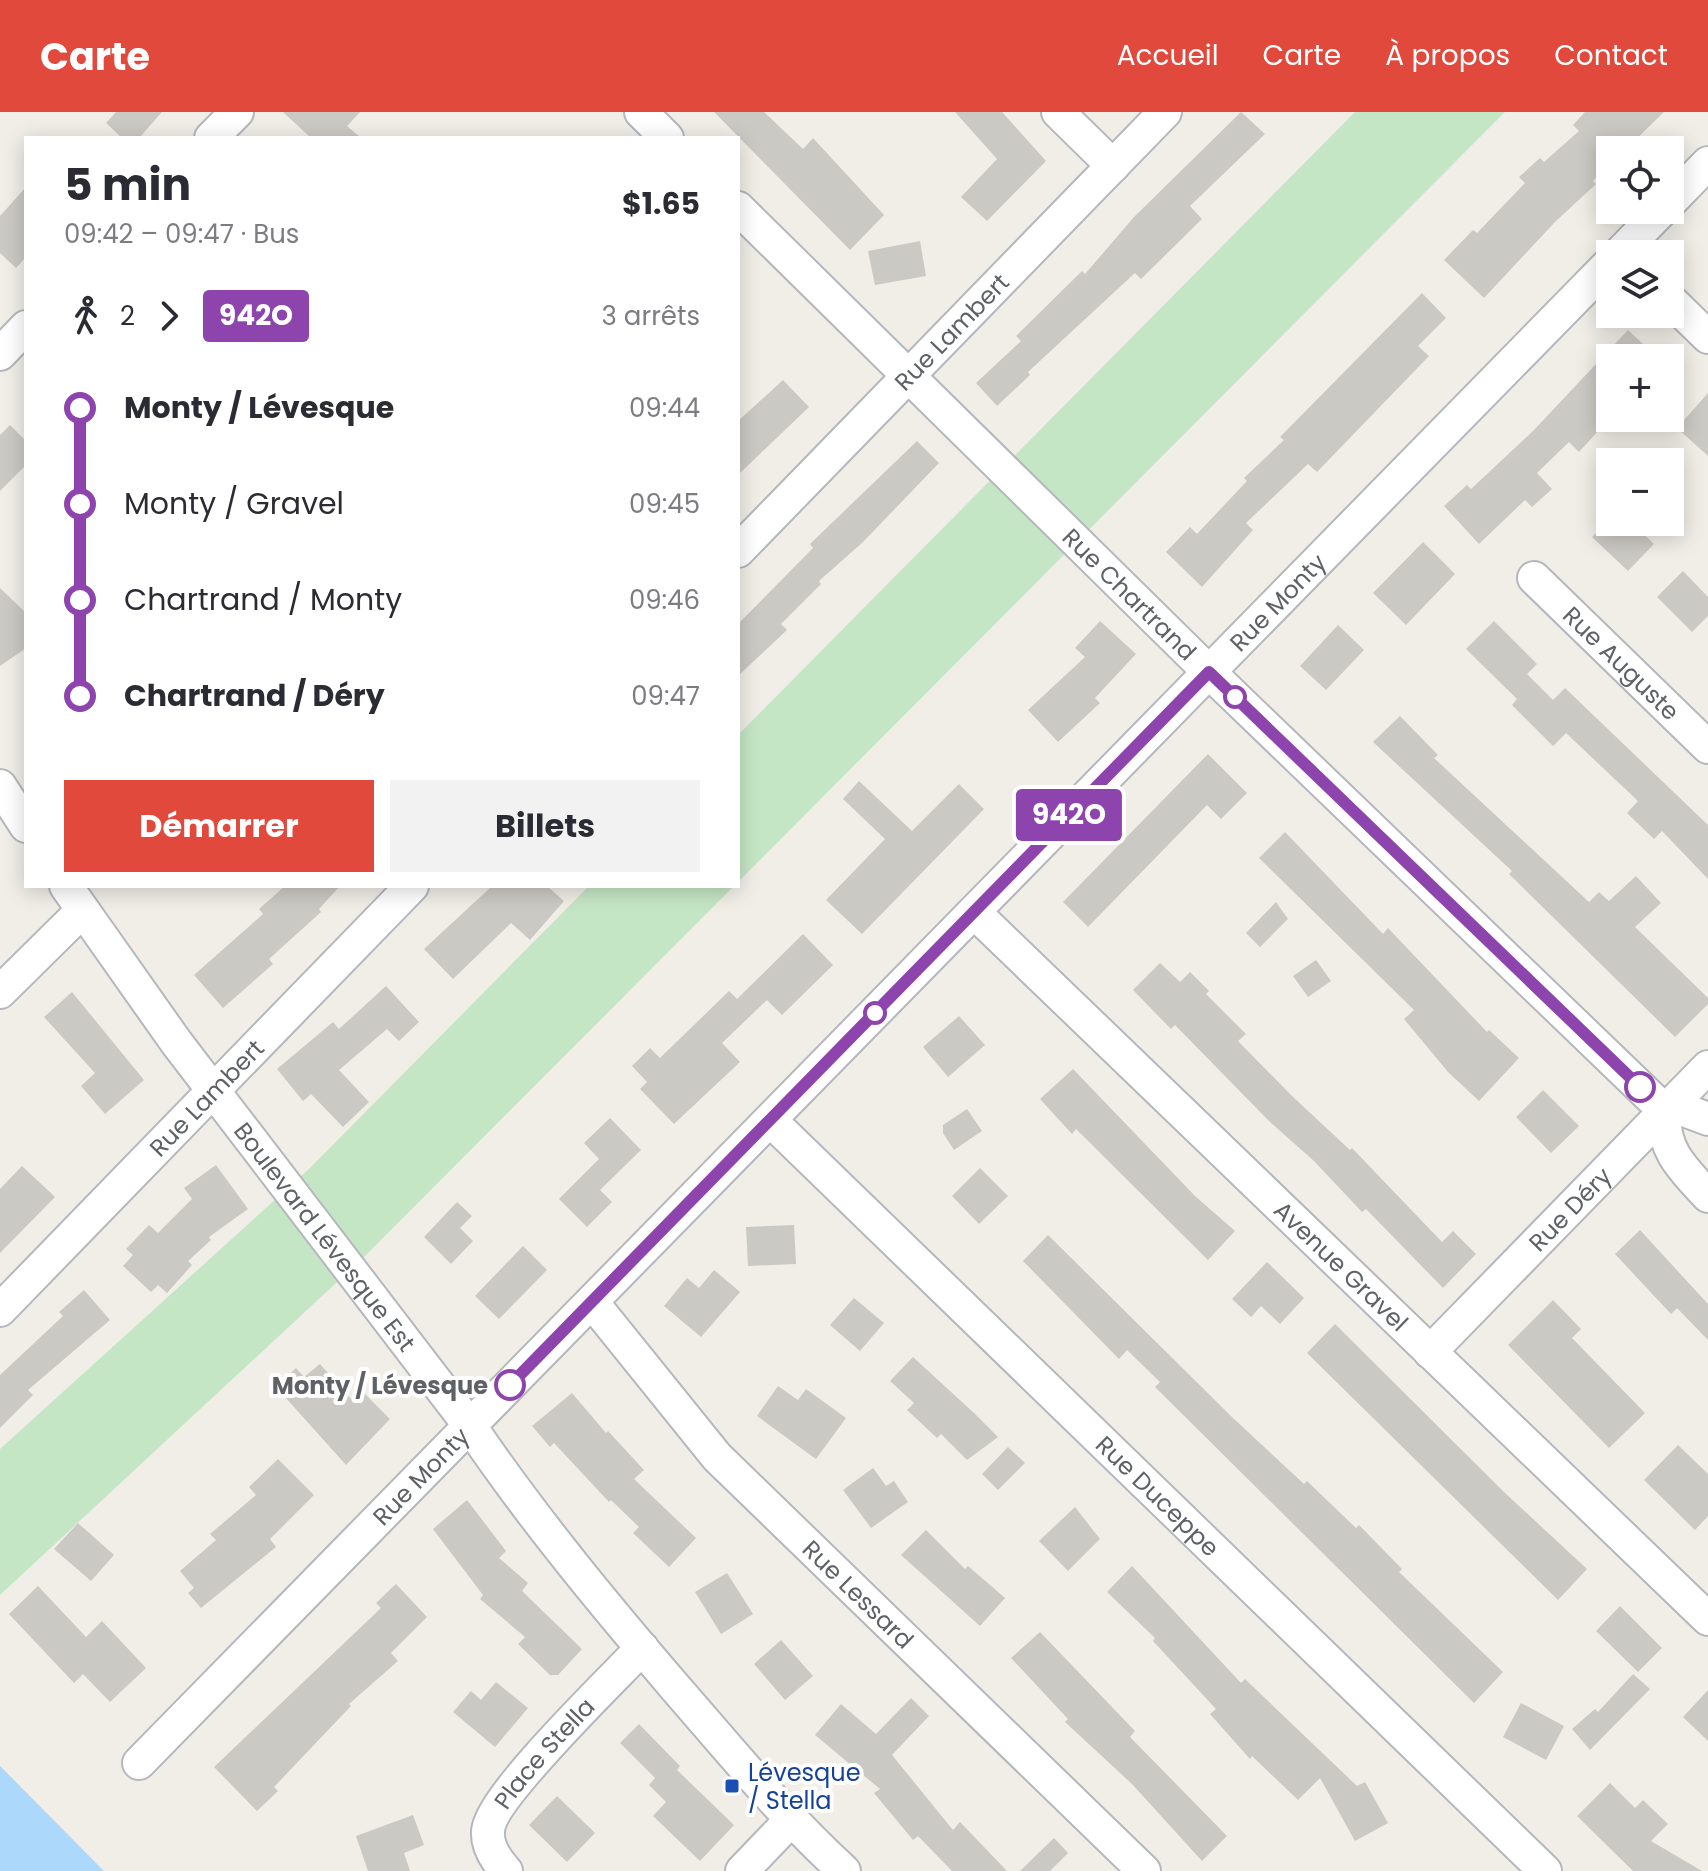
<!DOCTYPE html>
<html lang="fr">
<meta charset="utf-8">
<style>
body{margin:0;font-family:Poppins,sans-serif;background:#f2f2f3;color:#2b2b33;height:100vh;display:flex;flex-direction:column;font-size:30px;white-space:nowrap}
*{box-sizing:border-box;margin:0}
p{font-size:26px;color:#7c7c81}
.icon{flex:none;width:44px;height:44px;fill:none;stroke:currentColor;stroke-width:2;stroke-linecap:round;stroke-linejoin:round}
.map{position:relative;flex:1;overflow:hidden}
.details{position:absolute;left:24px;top:24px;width:716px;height:752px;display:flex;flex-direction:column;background:#fff;border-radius:0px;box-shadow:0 4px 20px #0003}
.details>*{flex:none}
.badge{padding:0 16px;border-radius:6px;font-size:28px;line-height:52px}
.buttons{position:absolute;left:1596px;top:24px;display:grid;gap:16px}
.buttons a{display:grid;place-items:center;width:88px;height:88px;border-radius:0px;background:#fff;box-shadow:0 4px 20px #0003;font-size:40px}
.map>.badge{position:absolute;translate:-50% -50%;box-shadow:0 0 0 4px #fff}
.legs{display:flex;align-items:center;gap:12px;height:88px;padding:0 40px;font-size:26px}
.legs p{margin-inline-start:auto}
.summary{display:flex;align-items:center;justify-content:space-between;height:136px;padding:0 40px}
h1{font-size:44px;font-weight:700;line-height:60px}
.button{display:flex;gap:16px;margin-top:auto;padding:16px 40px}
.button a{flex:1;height:92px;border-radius:0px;background:#e1493c;color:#fff;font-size:32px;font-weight:700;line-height:92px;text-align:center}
.button a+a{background:#f2f2f3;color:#2b2b33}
ul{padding:0 40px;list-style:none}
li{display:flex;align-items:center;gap:28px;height:96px;font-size:30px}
li i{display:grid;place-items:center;width:12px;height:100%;margin:0 10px;background:currentColor}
li i::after{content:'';width:20px;height:20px;margin:-10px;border:6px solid;border-radius:50%;background:#fff}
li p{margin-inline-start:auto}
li:first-child i{background:linear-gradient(#0000 50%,currentColor 0)}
li:last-child i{background:linear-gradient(currentColor 50%,#0000 0)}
header{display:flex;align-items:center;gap:48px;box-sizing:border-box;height:112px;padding:0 40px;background:#e1493c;color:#fff}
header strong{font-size:38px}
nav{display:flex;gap:44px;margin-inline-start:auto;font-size:28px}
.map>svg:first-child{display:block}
</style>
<header>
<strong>Carte</strong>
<nav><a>Accueil</a><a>Carte</a><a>À propos</a><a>Contact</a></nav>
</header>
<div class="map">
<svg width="1708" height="1759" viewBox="0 0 1708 1759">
<rect width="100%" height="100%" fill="#f0eee7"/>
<path fill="#c5e6c5" d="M1355,0H1505L738,770V623Z
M589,774H734L364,1145L0,1483V1337L309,1057Z"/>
<path fill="#acd8fb" d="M0,1654L104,1759H0Z"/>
<path fill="#cbc9c4" d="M116,0H162L139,26H122L106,11Z
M283,0H360L347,14L361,26H311Z
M714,0H764L803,37L813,26L884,103L850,138Z
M955,0H1002L1046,49L987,109L961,85L997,47Z
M1241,0L1265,22L1190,94L1202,107L1141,167L1135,161L1028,260L1030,263L997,294L976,271L1021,229L1016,224L1082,159L1085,162L1134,105Z
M1585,0H1664L1625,38H1610V51L1593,69L1596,72L1555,110L1484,186L1444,148L1473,118L1477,121L1525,71L1519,65L1540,46L1544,50L1579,19L1573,13Z
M26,75V145L16,156L0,141V104Z
M920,129L926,164L875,173L868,139Z
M1422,181L1446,206L1418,234L1429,244L1317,360L1308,352L1246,411L1253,418L1202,475L1166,440L1190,415L1197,422L1247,369L1244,366L1284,328L1280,325Z
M1628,218L1658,246H1610V306L1579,340L1569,330L1537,361L1552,377L1532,395L1525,388L1479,432L1444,394L1467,373L1471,377L1533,319Z
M783,268L809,295L738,363V309Z
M1708,281V344L1677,316Z
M10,313L26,329V353L0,379V323Z
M917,329L939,351L863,430L819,469L821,472L781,512L787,518L738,564V512L813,436L810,432Z
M1607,410H1631L1654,432L1628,459L1592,425Z
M1423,430L1455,462L1406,513L1373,481Z
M1683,459L1708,485V504L1692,520L1657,485Z
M0,476L26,501V536L0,554Z
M1100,509L1136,542L1095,586L1100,591L1058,630L1028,598L1085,545L1075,536Z
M1494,509L1537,552L1527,562L1553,588L1565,576L1708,713V767L1662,719L1654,727L1627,701L1638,689L1566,621L1553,634L1512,593L1517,587L1466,537Z
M1338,513L1364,538L1326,578L1300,554Z
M1400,604L1438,643L1434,646L1589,790L1599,780L1609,789L1636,764L1661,791L1635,815L1708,886V892L1675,925L1509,762L1512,759L1373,630Z
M1208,642L1247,681L1221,707L1207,693L1088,815L1063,790Z
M859,669L912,719L959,672L984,697L862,822L826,788L885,727L843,687Z
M1285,720L1383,822L1388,816L1487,920L1489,918L1519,946L1479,989L1448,960L1404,907L1414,898L1259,746Z
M285,774H340L319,797L321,800L269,847L273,852L223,896L194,863L263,802L259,797Z
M492,774H547L564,789L530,828L511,811L453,867L424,837Z
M1276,790L1288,807L1260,835L1246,821Z
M803,822L833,853L782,903L767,888L722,931L740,950L674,1012L640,977L647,970L632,954L650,936L660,946L729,879L737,887Z
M1316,848L1331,869L1308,885L1293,864Z
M1160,851L1180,870L1190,860L1209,879L1206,882L1246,922L1238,929L1292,984L1350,1038L1352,1036L1442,1130L1453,1119L1476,1142L1443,1176L1366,1097L1362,1100L1314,1049L1269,1009L1175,913L1171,917L1133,878Z
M386,874L419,910L399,929L387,917L339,958L369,990L343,1015L311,982L303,989L277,957L333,910L339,917Z
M72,880L144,968L105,1002L81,974L95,961L44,905Z
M959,904L985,933L948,965L923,935Z
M1073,957L1195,1084L1235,1119L1208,1148L1076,1017L1072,1022L1040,987Z
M1543,978L1579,1014L1551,1041L1516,1005Z
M967,997L982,1019L954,1038L943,1021V1013Z
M610,1006L641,1038L600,1078L612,1090L587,1115L559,1087L599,1047L584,1031Z
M216,1053L248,1097L209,1125L211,1128L188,1149L192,1153L167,1181L158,1173L151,1180L123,1154L133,1143L126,1137L149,1113L158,1121L192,1087L184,1076Z
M22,1054L55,1085L0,1141V1077Z
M980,1056L1008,1084L979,1112L952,1084Z
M457,1090L472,1104L460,1116L473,1129L451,1152L424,1125Z
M794,1113L796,1152L748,1154L746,1115Z
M1640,1118L1708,1192V1228L1677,1196L1671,1202L1615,1142Z
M1048,1123L1233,1306L1304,1372L1307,1369L1356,1416L1359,1413L1402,1457L1399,1460L1503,1560L1474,1591L1155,1275L1160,1270L1127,1238L1119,1247L1023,1149Z
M523,1134L547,1158L499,1207L475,1184Z
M1267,1150L1304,1186L1280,1212L1261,1194L1251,1205L1232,1187Z
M714,1158L740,1180L701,1225L664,1194L687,1166L699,1176Z
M84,1178L110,1208L28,1278L33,1283L0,1316V1263L63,1204L59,1200Z
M854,1186L884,1211L860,1239L830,1213Z
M1553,1188L1581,1217L1572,1226L1645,1301L1609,1336L1508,1233Z
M1335,1212L1504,1380L1587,1457L1558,1488L1307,1241Z
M913,1245L974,1301L998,1325L967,1348L941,1322L937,1326L907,1298L914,1291L890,1269Z
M320,1252L354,1290L364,1281L390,1307L346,1353L276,1275L296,1256L304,1265Z
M778,1274L798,1288L806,1277L846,1306L816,1347L757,1304Z
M572,1281L606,1321L608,1319L644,1358L634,1367L696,1426L669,1455L633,1421L639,1415L611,1388L609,1390L554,1331L550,1335L532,1314Z
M1678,1333L1708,1362V1404L1695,1418L1644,1368Z
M1008,1335L1025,1351L998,1378L982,1362Z
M278,1347L314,1383L270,1427L276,1435L201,1496L188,1481L194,1476L180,1459L216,1428L210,1422L256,1383L249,1375Z
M873,1356L886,1374L894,1369L908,1390L871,1416L843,1378Z
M467,1388L506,1439L499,1446L528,1471L522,1479L582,1537L558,1563H550L518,1532L525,1525L480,1487L483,1483L433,1417Z
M1075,1395L1100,1427L1068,1459L1039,1429Z
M78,1411L114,1443L91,1469L54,1437Z
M926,1418L965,1457L968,1454L1005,1486L980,1514L901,1443Z
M1132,1454L1241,1571L1245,1567L1357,1674L1365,1670L1388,1711L1355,1729L1320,1666L1298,1688L1252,1644L1250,1647L1210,1602L1216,1597L1153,1529L1155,1526L1107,1480Z
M727,1461L753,1502L721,1522L695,1480Z
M396,1472L427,1505L391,1541L398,1549L349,1592L351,1594L274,1675L278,1679L257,1699L214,1655L381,1496L376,1491Z
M38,1474L86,1525L102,1509L146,1556L110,1590L83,1562L74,1571L9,1502Z
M1620,1494L1662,1536L1638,1560L1596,1519Z
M1040,1520L1135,1619L1130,1625L1227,1724L1202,1749L1132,1672L1065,1610L1068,1607L1011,1546Z
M781,1528L813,1564L785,1588L754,1552Z
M1633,1562L1650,1577L1590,1638L1572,1617L1595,1597L1598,1600Z
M496,1570L528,1596L495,1635L453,1600L471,1579L481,1588Z
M1708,1578V1629L1683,1605Z
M911,1586L929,1604L892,1643L953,1718L960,1710L1007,1759H952L918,1724L913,1728L874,1681L880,1677L815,1623L841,1592L876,1622Z
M1521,1591L1564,1614L1546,1648L1503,1625Z
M639,1612L680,1654L677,1658L734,1713L700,1749L653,1704L666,1690L649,1673L655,1666L620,1631Z
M1610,1671L1635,1696L1643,1688L1668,1712L1651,1729L1702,1759H1633L1577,1704Z
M557,1684L595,1721L567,1750L529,1713Z
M413,1703L424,1733L404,1741L410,1759H368L356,1724Z
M1054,1726L1068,1741L1050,1759H1020Z"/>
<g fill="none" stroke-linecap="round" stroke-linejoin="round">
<g stroke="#b4b7bb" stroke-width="36">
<g id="minor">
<path d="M641,0L667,26"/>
<path d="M1058,0L1113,54"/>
<path d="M211,26L237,0"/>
<path d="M1670,90L1708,51"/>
<path id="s1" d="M738,96L1209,560L1665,999L1684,998L1708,1007"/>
<path d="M1619,142L1662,98"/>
<path d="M1670,188L1708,225"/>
<path d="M0,242L26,215"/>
<path id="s2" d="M738,439L1165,0"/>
<path id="s3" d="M1534,466L1708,635"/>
<path d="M0,674L26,714"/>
<path id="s4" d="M66,774L176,930L470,1314C533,1407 606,1495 680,1581C733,1642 784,1704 844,1759"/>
<path id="s5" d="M974,800L1708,1507"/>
<path d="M0,880L82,799"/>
<path d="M1665,999C1661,1037 1683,1057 1708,1084"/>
<path id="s6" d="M770,1008L1545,1759"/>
<path id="s7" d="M592,1190L717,1345L1144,1759"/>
<path id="s8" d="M0,1198L412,774"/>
<path id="s9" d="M1430,1240L1708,955"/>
<path id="s10" d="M139,1651L1610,151"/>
<path id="s11" d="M506,1759C497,1749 487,1735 488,1720C488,1687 613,1567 642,1536"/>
<path d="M742,1759L790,1709"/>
</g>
</g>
<use href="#minor" stroke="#fff" stroke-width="32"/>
</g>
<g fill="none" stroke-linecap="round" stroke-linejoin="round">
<g stroke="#fff" stroke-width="18">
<path id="line-1" d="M510,1273L1209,560L1640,975"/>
</g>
<use href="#line-1" stroke="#8e44ad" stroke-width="12"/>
</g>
<g fill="#fff" stroke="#8e44ad" stroke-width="4">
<circle cx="1235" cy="585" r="10"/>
<circle cx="875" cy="901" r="10"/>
<circle cx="1640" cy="975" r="14"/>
<circle cx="510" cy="1273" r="14"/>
</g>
<rect fill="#1a4fb4" stroke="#fff" stroke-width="3" x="724" y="1666" width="16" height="16" rx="4"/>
<g text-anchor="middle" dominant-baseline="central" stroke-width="8" stroke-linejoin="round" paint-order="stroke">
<g font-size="24" fill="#5e6266" stroke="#fff">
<text stroke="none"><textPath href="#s2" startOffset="306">Rue Lambert</textPath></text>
<text stroke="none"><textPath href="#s1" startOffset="550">Rue Chartrand</textPath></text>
<text stroke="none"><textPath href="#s10" startOffset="1626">Rue Monty</textPath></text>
<text stroke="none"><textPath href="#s3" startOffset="122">Rue Auguste</textPath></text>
<text stroke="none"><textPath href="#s8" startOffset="296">Rue Lambert</textPath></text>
<text stroke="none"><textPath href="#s9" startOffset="200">Rue Déry</textPath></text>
<text stroke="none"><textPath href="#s4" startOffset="436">Boulevard Lévesque Est</textPath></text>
<text stroke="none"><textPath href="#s5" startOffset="510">Avenue Gravel</textPath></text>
<text stroke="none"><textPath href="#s10" startOffset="402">Rue Monty</textPath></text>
<text stroke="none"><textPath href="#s6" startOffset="540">Rue Duceppe</textPath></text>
<text stroke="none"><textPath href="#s7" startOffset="396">Rue Lessard</textPath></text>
<text stroke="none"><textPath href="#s11" startOffset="142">Place Stella</textPath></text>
</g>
<g font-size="24" font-weight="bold" fill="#5e6266" stroke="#fff" text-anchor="end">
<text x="488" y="1273">Monty / Lévesque</text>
</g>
<g font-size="24" fill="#164399" stroke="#fff" text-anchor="start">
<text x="748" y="1660">Lévesque<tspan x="748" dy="28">/ Stella</tspan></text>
</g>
</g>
</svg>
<div class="buttons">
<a><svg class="icon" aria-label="locate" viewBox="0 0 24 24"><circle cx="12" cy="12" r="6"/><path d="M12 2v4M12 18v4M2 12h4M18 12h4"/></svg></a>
<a><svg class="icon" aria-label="layers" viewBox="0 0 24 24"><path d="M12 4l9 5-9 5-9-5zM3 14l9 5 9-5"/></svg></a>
<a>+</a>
<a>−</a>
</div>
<b class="badge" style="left:1069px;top:703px;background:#8e44ad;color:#fff">942O</b>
<section class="details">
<div class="summary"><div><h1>5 min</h1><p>09:42 – 09:47 · Bus</p></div><b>$1.65</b></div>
<div class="legs"><svg class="icon" aria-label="walk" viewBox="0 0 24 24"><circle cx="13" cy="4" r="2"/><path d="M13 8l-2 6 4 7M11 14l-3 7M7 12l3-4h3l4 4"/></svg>2<svg class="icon" aria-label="forward" viewBox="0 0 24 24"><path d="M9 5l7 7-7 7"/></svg><b class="badge" style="background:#8e44ad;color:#fff">942O</b><p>3 arrêts</p></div>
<ul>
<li><i style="color:#8e44ad"></i><b>Monty / Lévesque</b><p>09:44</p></li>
<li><i style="color:#8e44ad"></i><span>Monty / Gravel</span><p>09:45</p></li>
<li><i style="color:#8e44ad"></i><span>Chartrand / Monty</span><p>09:46</p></li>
<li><i style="color:#8e44ad"></i><b>Chartrand / Déry</b><p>09:47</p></li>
</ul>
<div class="button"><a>Démarrer</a><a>Billets</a></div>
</section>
</div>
